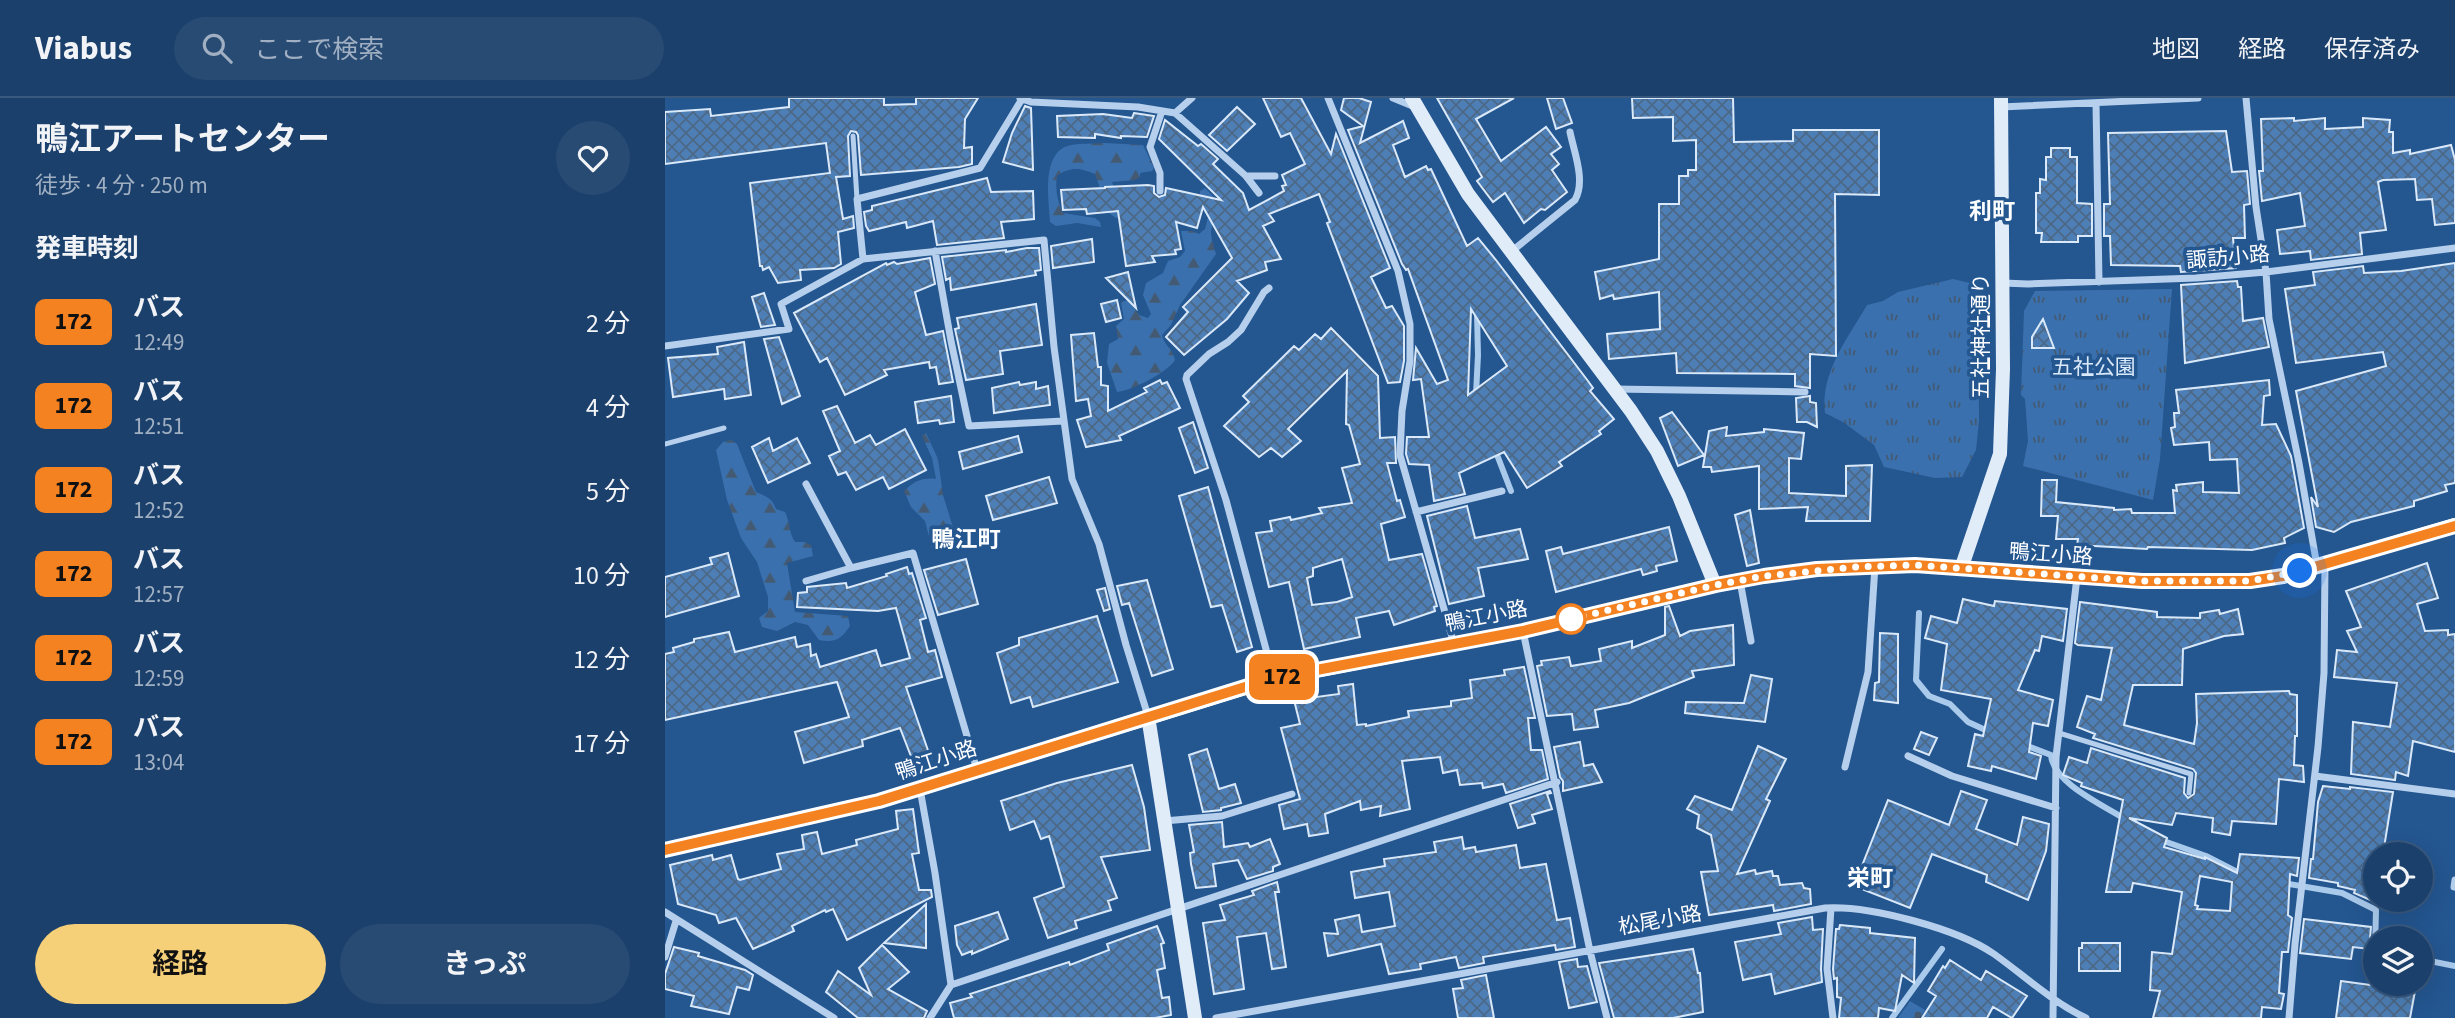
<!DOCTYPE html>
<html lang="ja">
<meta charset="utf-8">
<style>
body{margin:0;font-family:"Source Sans 3","Noto Sans JP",sans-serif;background:#284b74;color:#f1f3f6;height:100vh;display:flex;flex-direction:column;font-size:26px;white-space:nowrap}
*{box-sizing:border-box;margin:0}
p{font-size:23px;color:#a0afc2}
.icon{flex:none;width:38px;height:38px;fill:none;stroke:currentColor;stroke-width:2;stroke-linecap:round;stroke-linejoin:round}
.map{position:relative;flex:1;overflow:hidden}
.side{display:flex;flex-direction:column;background:#1b406c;width:665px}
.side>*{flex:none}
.badge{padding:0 14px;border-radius:10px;font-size:24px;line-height:46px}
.tools{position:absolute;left:1698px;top:744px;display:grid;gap:14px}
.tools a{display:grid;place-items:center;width:70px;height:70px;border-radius:50%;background:#1b406c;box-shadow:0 7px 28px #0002,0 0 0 2px #39597f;font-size:35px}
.you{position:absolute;width:35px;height:35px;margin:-18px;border:5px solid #fff;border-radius:50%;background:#1a73e8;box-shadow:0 0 0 10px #1a73e833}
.map>.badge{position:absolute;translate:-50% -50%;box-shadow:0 0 0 4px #fff}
h2{padding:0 35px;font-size:26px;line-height:63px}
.round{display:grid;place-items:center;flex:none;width:74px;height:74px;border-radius:37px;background:#284b74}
.headline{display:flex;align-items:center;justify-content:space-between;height:119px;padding:0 35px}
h1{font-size:33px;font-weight:700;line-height:52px}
.button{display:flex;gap:14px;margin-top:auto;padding:14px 35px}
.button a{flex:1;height:80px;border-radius:42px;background:#f6cf79;color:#111;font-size:28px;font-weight:700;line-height:80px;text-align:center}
.button a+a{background:#284b74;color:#f1f3f6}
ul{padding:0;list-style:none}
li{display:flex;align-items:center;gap:21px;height:84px;padding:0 35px}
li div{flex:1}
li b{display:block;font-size:26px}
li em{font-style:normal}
li .badge{min-width:77px;font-weight:700;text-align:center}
header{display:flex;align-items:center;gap:42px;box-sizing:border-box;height:98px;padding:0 35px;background:#1b406c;border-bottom:2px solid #39597f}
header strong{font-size:33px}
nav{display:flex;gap:38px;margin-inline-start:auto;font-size:24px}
.search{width:490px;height:63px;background:#284b74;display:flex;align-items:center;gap:18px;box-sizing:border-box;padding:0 24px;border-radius:38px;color:#a0afc2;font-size:26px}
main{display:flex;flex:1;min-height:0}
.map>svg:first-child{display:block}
</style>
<header>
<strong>Viabus</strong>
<div class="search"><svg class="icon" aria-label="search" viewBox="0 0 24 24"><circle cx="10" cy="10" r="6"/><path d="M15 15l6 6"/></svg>ここで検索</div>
<nav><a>地図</a><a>経路</a><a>保存済み</a></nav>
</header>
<main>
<section class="side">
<div class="headline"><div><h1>鴨江アートセンター</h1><p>徒歩 · 4 分 · 250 m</p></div><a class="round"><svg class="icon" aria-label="heart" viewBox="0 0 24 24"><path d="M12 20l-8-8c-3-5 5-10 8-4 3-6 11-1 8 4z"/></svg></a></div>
<h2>発車時刻</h2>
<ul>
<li><span class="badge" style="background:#f58220;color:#111">172</span><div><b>バス</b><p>12:49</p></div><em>2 分</em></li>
<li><span class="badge" style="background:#f58220;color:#111">172</span><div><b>バス</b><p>12:51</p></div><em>4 分</em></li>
<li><span class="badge" style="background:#f58220;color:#111">172</span><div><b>バス</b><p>12:52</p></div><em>5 分</em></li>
<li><span class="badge" style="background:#f58220;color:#111">172</span><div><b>バス</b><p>12:57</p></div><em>10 分</em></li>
<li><span class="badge" style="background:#f58220;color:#111">172</span><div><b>バス</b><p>12:59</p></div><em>12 分</em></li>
<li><span class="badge" style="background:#f58220;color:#111">172</span><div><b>バス</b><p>13:04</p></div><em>17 分</em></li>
</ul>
<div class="button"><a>経路</a><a>きっぷ</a></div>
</section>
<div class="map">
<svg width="1790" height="920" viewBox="0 0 1790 920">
<defs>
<pattern id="grass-tufts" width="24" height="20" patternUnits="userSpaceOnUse" patternTransform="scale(1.75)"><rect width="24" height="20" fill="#3970ad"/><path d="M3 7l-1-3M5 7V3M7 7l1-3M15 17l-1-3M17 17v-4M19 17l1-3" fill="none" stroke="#445a73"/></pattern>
<pattern id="forest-firs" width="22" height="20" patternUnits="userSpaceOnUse" patternTransform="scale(1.75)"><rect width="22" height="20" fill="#3970ad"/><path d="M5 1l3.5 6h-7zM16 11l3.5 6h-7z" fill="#445a73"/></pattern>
<pattern id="cemetery-stones" width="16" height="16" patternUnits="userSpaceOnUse" patternTransform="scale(1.75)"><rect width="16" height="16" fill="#3970ad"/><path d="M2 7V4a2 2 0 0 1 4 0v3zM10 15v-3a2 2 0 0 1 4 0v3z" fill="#445a73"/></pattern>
<pattern id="building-cross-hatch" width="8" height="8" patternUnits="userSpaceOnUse" patternTransform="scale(1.75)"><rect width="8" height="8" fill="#4d7fb6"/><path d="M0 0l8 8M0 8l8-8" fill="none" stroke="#4d6886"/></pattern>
</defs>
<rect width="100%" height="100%" fill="#245690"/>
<path fill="url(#grass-tufts)" d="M1288,181L1313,187L1314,323L1311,352L1297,379L1270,380L1219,369L1209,347L1178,324L1160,315C1155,275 1183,240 1202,207L1218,203L1233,194Z
M1507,191L1495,361L1488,402L1358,368L1363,343L1360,301L1356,297L1359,213L1370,193Z"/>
<path fill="url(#forest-firs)" d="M439,45L478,47L489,70L487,73L475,75V79L470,82L447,84L460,118L451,120L444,115L442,94L435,90L430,76C416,70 405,68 392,78C390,91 392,103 398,115L430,120L435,124L436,129L412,125L391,128L385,124C384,103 375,53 406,47C416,45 428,46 439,45Z
M540,90C565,115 550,107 546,134C546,141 549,149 551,156L515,207L506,227L497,237C498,246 509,252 510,262C503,274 466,293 452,294L442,265L444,246L453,241L451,228L459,221L456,204L464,202L474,217L483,220L486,216L478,197L481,185L498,175L503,163L515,159L520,153L516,133H527L534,136L540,131L547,104L535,97V93Z
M261,335L273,361L278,397L291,439L287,444L267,450L260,423L246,409L239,393C248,384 257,379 271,381L267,360L257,338Z
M66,342L72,346L91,394C101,398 108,401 111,411L120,414C125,424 124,435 130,444H139L146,447L148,458L122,465L130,514L183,518L185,528C176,541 171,545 154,542L143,527L130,524L112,533L97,529L94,520L103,513V499L92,464L76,440L62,402L51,352L58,344Z"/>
<path fill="url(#cemetery-stones)" d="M1245,903L1260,912L1255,920H1233Z"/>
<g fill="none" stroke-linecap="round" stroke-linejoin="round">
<path stroke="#aacaec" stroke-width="6" d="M811,296L813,257L812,216
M829,349L846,393
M1254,515L1251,582L1264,598L1285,606L1303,624L1327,635
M1357,646L1386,657C1388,685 1438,707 1460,721
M1493,741L1541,758L1580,778
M1618,785L1677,795L1711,812L1710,852
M1755,861L1790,868
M1227,920L1277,851"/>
</g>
<path fill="url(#building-cross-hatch)" stroke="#dae9f9" stroke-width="2" fill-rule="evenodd" d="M124,0H219V7L251,6V0H313L300,21L299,50L307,49V66L294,69L196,77L193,37L191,34L186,33L183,38L185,78L171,79L178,121L188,118L189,130L173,134L176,166L169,170L135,172L136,182L113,185L104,169L98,172L97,168H95L85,85L165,75L161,45L0,66V14L45,11L46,18L124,9Z
M598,0H636L666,56L671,36L725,170L706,179L721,210L727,208L739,228V263L735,284L723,285L662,125L665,124L654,96L604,116L609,123L598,128L616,161L600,164L602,172L572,183L584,195L562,221L519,257L501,239L523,214L518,209L567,160L538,109L532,130L511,124L516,151L510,152L511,156L487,158L490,164L461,168L453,113L422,116L421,111L398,112L396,92L440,90V89L483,87L489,88V95L494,99L500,97L501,90L556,102L494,41L500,22L533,48L536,46L553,61L548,66L578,95L584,112L619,93L617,88L621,87L617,77L640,66L625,35L616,39Z
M679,0H694L706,4L695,45L738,23L744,40L728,47L740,79L761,68L763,72L766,71L802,148L813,140L831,162L923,283L928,290L925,293L949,321L934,333L936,336L894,364L897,368L862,390L839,354L794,375L800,396L769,403L764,367L744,366L741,356L742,339H764L756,281L748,282L751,250L772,286L783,282L743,171L741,172L737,166L683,32L698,28L676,12ZM806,211L842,268L803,297Z
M772,0H849L811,21L836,63L881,29L896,49L886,56L894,66L887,72L902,94L880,112L876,111L859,125L840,95L828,104L812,83L817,79Z
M882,0H898L907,25L891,31Z
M967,0H1068L1069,44L1128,43V32H1214V97L1170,96L1171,258L1145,256V290L1130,288V276L1012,275L1011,255L944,261L942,236L995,231L994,194L949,201L948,197L935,201L930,174L994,161V106H1014V78H1023V72H1031V42L1008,43V19L968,20Z
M360,8L366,10L368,72L338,64L347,35Z
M572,9L590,26L562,53L544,37Z
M469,15L489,18L482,39L456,38V40L430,36V40L393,39L392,18L438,16L467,20Z
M1629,20V23L1660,20V31L1698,29V20L1725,22L1724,34H1728V55L1745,52V56L1786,47L1790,62V125L1770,127L1767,101L1752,102L1750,81L1718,82L1713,84L1721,132L1695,135L1697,156L1646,162L1645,153L1615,156L1612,132L1640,128L1635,95L1597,103L1594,73H1598L1596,21Z
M1561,33L1567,74L1582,73L1585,106L1579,107L1580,140H1568L1571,170L1516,174L1515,168L1446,167L1445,138H1439V106H1445L1443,35Z
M1386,50H1405V59H1412V105L1427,106V138H1413V144H1376L1377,135H1371V95H1375V81L1381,82V59H1386Z
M322,80L326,94L368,93L369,121L336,124L339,140L272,147L268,123L242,130L241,124L204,133L201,128L199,114L207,112V108Z
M427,141L429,164L388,170L386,148Z
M362,150H374L376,172L370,173L371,177L286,192L285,180L281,182L277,159L341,152V154Z
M265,160L270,186L250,194L261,237L278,233L288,284L274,286L271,269L265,270L264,264L219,272L222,277L180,297L162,260L155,264L129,215L221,165L222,167L229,164L232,166Z
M1790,165V385L1780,387L1782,393L1749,403V408L1686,424L1669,434L1651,429L1646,399L1653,409L1631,293L1721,268L1718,254L1631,265L1620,191L1650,187L1648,174L1698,168L1699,175L1736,173Z
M463,174L471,210L441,180Z
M1572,183L1573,189H1576L1578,223L1598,220L1604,249L1520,265L1516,187Z
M99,195L110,227L96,229L87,199Z
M452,202L456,220L441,224L436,206Z
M371,206L377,247L335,253L338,276L301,282L290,231L294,230L292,220Z
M1378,221L1389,250H1367V239Z
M666,230L713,278L715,340L730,339L731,365H722L732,403L735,402L740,419L716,426L724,462L757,456L772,508L769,509L770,513L729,527L724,513L691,520L695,539L639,551L624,484L604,489L591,435L607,433L605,423L625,419L626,422L657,415L654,410L687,405L677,370L695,366L684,327L681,326L682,273L623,331L636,343L617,359L606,350L594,359L559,328L584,304L578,298L629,248L634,252L650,236L656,241ZM677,461L687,499L672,504L647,507L642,480L648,478V470Z
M429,235L433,269H436V287L443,288V313L482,294L479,290L495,282L497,286L502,284L515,310L454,338L456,342L421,349L412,322L426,318L423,301L411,303L406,237Z
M114,239L135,298L117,306L99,241Z
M79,244L86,297L60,301L59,291L8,299L3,260L53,256L52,249Z
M1604,282L1605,297L1599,298L1597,327L1611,326L1626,358L1639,430L1619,440L1620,445L1587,452L1483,449L1482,451L1412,447L1413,441H1391L1393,418H1376L1377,382H1392L1391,404L1449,410V412L1466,411L1467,415H1510L1508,392L1512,393L1511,387L1538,384V394L1574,395L1572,361L1545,362L1544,344L1509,347L1506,330L1510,329L1509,315H1514L1511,292Z
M354,284L355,287L371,284V291L383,288L385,307L329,315L327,290Z
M286,298L289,324L275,326L274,322L253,325L250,304Z
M1145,298V304L1151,305L1152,329L1142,324H1132L1131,300Z
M172,308L190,345L205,337L211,347L240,331L261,372L224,391L218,379L191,392L181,374L173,377L164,358L175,353L158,313Z
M1007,314L1039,357L1013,368L995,320Z
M528,324L543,370L530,375L514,330Z
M1062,329L1061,338L1099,334V331L1139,335L1136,361L1124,360V395L1181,398V368L1207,367L1205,423H1141L1143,409L1094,411V368L1047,374L1046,369H1038L1044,333Z
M353,338L357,354L298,371L294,354Z
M104,340L108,353L132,340L145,365L103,385L87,349Z
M384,379L392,405L328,422L321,398Z
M543,389L587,549L572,554L557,507L546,509L514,398Z
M802,408L810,440L855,431L863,461L813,470L819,498L784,506L762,418Z
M1085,412L1094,465L1082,468L1070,417Z
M1004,429L1012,463L991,468L992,473L978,477L976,471L891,494L881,453L896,449L898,456Z
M63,455L74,498L0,519V479L47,466L45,460Z
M301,461L313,506L273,517L259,472Z
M1762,465L1773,500L1752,506L1760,533L1783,532V537L1790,536V654L1748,643L1743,678L1731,674L1730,682L1686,676L1688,624L1725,629L1732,585L1669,579L1672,552L1692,554L1682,533L1696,529L1681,493Z
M242,469L244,476L247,475L261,520L255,522L263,554L270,552L277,579L241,589L266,661L249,666L235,630L197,642L198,648L139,665L130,634L184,619L172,584L0,622V556L9,554L8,550L29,544V541L64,534L70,554L130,539L132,549L145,546L146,558L151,556L155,569L211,552L216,568L245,560L231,510L213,513L132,509L133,495L142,494V489L181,485L182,490L222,478L221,476Z
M482,482L508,571L487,578L464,505L457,507L452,488Z
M440,490L445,511L439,513L432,492Z
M1298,501L1329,508L1330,503L1402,511L1398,543L1377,538L1374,553L1370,552L1353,592L1388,602L1383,628L1368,625L1364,654L1376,658L1371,681L1327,668L1326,673L1303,668L1310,636L1318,638L1326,601L1276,592L1282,546L1260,540L1266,518L1292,525Z
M1415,504L1492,514V519L1535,520V515L1554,512L1555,516L1573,511L1578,536L1559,538L1518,551L1517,587H1468L1459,627L1529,646L1532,625L1531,596L1624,593L1625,596L1632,597V638H1630L1629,667L1638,668L1639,684L1614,681L1611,726L1567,723L1565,737L1547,734L1548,720L1511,715L1507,727L1464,720L1502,740L1499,749L1540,761V759L1572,775L1575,756L1634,760L1632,778L1625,776L1623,817L1627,820L1623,854H1617L1614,895L1619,896L1616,911L1597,909L1596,920H1488L1495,893L1485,892L1487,854L1507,856L1517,794L1468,785L1466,794H1441L1458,702L1416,688L1417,685L1398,677L1404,659L1422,665L1426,650L1520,680L1519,695L1523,700L1529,696L1531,675L1528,671L1428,640L1430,636L1412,629L1422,598L1436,602L1447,550L1413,547L1410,545ZM1535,778L1567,784L1565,813L1532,811L1533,808L1530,807Z
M1004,508L1015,538L1025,533L1068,527L1069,567L1027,573L1029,579L964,605L930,612L933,629L909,632L907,616L882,618L872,568L877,567L876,563L904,559L906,568L936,563L934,551L967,543V550L1000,537V509Z
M432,518L453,584L368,609L365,599L346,605L332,555L354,547V540Z
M1215,535L1233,536V605L1209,602L1210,585L1214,584Z
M859,569L870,620H863L866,652H877L883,681L841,695L838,686L818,690L817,685L795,687L792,672L778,675L775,659L737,663L745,711L715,718L716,708L696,712L695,703L660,716L663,735L644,738L642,726L619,731L614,707L635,701L616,630L635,626L629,602L674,596L673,588L688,586L692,627L701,626V628L744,619L743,613L786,608V603L807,600L805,582L840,577L839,572Z
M1086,577L1107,581L1100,624L1020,615L1021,604L1079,605Z
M1256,634L1272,640L1264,657L1249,651Z
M915,644L919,668L928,666L937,684L898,693V683L895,679L889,649Z
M1093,648L1121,661L1101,701L1105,703L1072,776L1090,772L1091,776L1107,773L1108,778H1113L1115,787L1137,785L1139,790L1145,791L1146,806L1109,813L1108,807L1044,817L1036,774L1053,773L1046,737L1032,730L1034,717L1022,711L1030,698L1067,712Z
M542,651L554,691L570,686L576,705L556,710V712L538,714L524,657Z
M467,667L479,709L485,752L436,759L452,800L443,803L446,812L410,823L412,830L383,840L369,800L399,789L384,738L376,741L369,723L345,732L336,703L392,685Z
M1658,688L1685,691V689L1728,694L1718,756H1710V804L1689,795L1690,792L1673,788V785L1644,780L1646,761H1648L1653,704Z
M885,693L886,695L882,696L887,711L867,717L870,725L853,730L845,706Z
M1296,693L1322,702L1311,731L1352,747L1358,719L1384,726L1381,753L1363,802L1321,784L1322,777L1267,756L1245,810L1189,788L1223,702L1284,727Z
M248,711L254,755L247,756L254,792H266L267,799L182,842L168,811L161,814L160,812L127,828L129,833L88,851L71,820L54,825L51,817L13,806L5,767L47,757L48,762L66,757L73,781L75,782L116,771L112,756L139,751L137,737L152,734L157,756L192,747L191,742L233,731L231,713Z
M557,724L559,749L583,745L585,749L605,741L615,766L608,769V773L582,781L573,762L548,766L551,788L531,790L526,766L525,755L529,754L524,727Z
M797,739L799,751L810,749L811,754L851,747L855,770L881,766L892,822L905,820L910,849L891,852L890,847L818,859L819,865L794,870L791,859L755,866L756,871L724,876L716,846L663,858L659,835L673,836L670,822L694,817L697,834L730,828L724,794L690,800L686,774L720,768L719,761L771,754L769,744Z
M612,784L614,794H610L621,869L607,871L601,835L572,839L579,891L549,896L538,825L560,822L555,807L589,797L587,793Z
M261,806V850L219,845Z
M333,814L343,841L307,856V853L297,857L292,847L290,828Z
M1147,819L1148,832L1158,831L1156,871L1157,884L1110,896L1106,876L1078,882L1070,844L1116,836L1113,825Z
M1639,821L1706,829L1704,851L1688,849L1686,861L1635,855Z
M1175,827L1205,830V835L1250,840L1249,885L1237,877L1230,913L1214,910L1213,920H1174L1176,900L1172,899V880L1169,881L1168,871L1171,831H1174Z
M492,828L499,845L496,846L500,870L492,872L497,900L504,899L506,917L490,920H289L285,905L307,899L305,896L404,864L405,867L444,852L442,846Z
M1417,845H1455V873H1414V850H1417Z
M217,847L244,874L223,891L262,913L259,920H193L161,894L173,873L206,897L194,870Z
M9,849L34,855L33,858L80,872L88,877L84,892L72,889L64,916L26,908L29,898L0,891V876Z
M1028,851L1033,875H1035L1038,914L1008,920H949L934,865Z
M912,861L913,869L922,868L932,904L904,910L894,864Z
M1285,862L1316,882L1321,873L1362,898L1347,920L1328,909L1322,920H1257L1271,898L1263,893L1278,868L1280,870Z
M821,877L829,920H793L788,891L798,890L796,882Z
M1676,883L1750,893L1745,920H1671Z"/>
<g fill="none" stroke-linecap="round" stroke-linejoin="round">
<path stroke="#b5cfec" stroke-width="5" d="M188,38L192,101
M0,346L59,330
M1394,635L1526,676L1524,695"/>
<path stroke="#b5cfec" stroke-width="7" d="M355,0L366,4L473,9L510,15L527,0
M663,0L733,173L745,226V263L737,313L735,357L789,546
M728,0L750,9
M1581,0L1591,109L1601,174L1604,221L1634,365L1652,468L1660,466L1659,575L1653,649L1630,846L1624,920
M1431,5L1434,184
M1336,9L1533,0
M510,15L581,78L594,95
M581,78H610
M495,93V75L485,49L497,13
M270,153L286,243L304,328L398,323
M847,153L910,102C921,83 909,54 905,34
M198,161L192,101L315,70L357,1
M1338,185L1363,186L1531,180L1601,174L1790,150
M604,190L599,194L576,232L563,244L544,256L522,277L521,281L561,402L609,581
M0,248L124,231L116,206L198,161L379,142L389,249L407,381L434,446L461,547L483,618
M949,291L1140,294
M141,386L186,470L248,455L312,672
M751,414L837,393
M141,483L186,470
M1075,483L1086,543
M858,533L925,853L942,920
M1243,658L1287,678L1391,710
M1180,669L1203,574L1210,468
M1650,678L1790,696
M255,691L270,775L286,887
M499,723L557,718L627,696
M1789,789L1790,782
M1166,810L1162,871L1168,920
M0,814L169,920
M0,859L11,823
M265,920L286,887L892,684
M551,920L1160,810C1204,807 1293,831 1329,856C1360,878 1387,904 1421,920
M1388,920L1391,659L1412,479"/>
<path stroke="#e1ecf9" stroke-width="14" d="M747,0L803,96L966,313L992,353L1014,398L1050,487
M1296,471L1335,356L1338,271L1336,0
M483,618L530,920
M0,752L214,703L609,581L858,533L1050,487L1099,478L1152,471L1250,467L1477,483H1585L1618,478L1790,427"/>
</g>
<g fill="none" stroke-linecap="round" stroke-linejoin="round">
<g stroke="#fff" stroke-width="16">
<path id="line" d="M0,752L214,703L609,580L858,533L1051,487L1099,478L1152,471L1250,467L1477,483H1585L1618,478L1790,428"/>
</g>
<use href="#line" stroke="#f58220" stroke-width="10"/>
<path stroke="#fff" stroke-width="7" stroke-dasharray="0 12.6" d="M906,521L1051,487L1099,478L1191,469L1250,467L1477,483H1585L1635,473"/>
</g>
<circle fill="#fff" stroke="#f58220" stroke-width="3.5" cx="906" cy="521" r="14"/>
<g text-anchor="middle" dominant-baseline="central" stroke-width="7" stroke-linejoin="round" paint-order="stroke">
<g font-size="21" fill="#fff" stroke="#245690">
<text transform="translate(1563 159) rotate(-5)">諏訪小路</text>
<text transform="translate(1316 238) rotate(-90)">五社神社通り</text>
<text transform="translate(1386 456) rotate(4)">鴨江小路</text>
<text transform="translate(821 518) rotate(-11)">鴨江小路</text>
<text transform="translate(271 662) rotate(-18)">鴨江小路</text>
<text transform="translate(995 822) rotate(-10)">松尾小路</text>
</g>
<g font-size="21" fill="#dae9f9" stroke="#245690">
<text x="1429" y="269">五社公園</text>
</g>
<g font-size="23" font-weight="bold" fill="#fff" stroke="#245690">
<text x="1327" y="113">利町</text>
<text x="301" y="441">鴨江町</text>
<text x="1205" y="780">栄町</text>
</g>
</g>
</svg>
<div class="tools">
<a><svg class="icon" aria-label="locate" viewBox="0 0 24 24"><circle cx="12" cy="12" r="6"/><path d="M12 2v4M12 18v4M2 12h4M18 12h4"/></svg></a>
<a><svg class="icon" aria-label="layers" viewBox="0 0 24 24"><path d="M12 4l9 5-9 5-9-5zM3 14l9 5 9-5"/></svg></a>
</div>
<div class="you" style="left:1635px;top:473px"></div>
<b class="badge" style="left:617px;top:579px;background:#f58220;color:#111">172</b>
</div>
</main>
